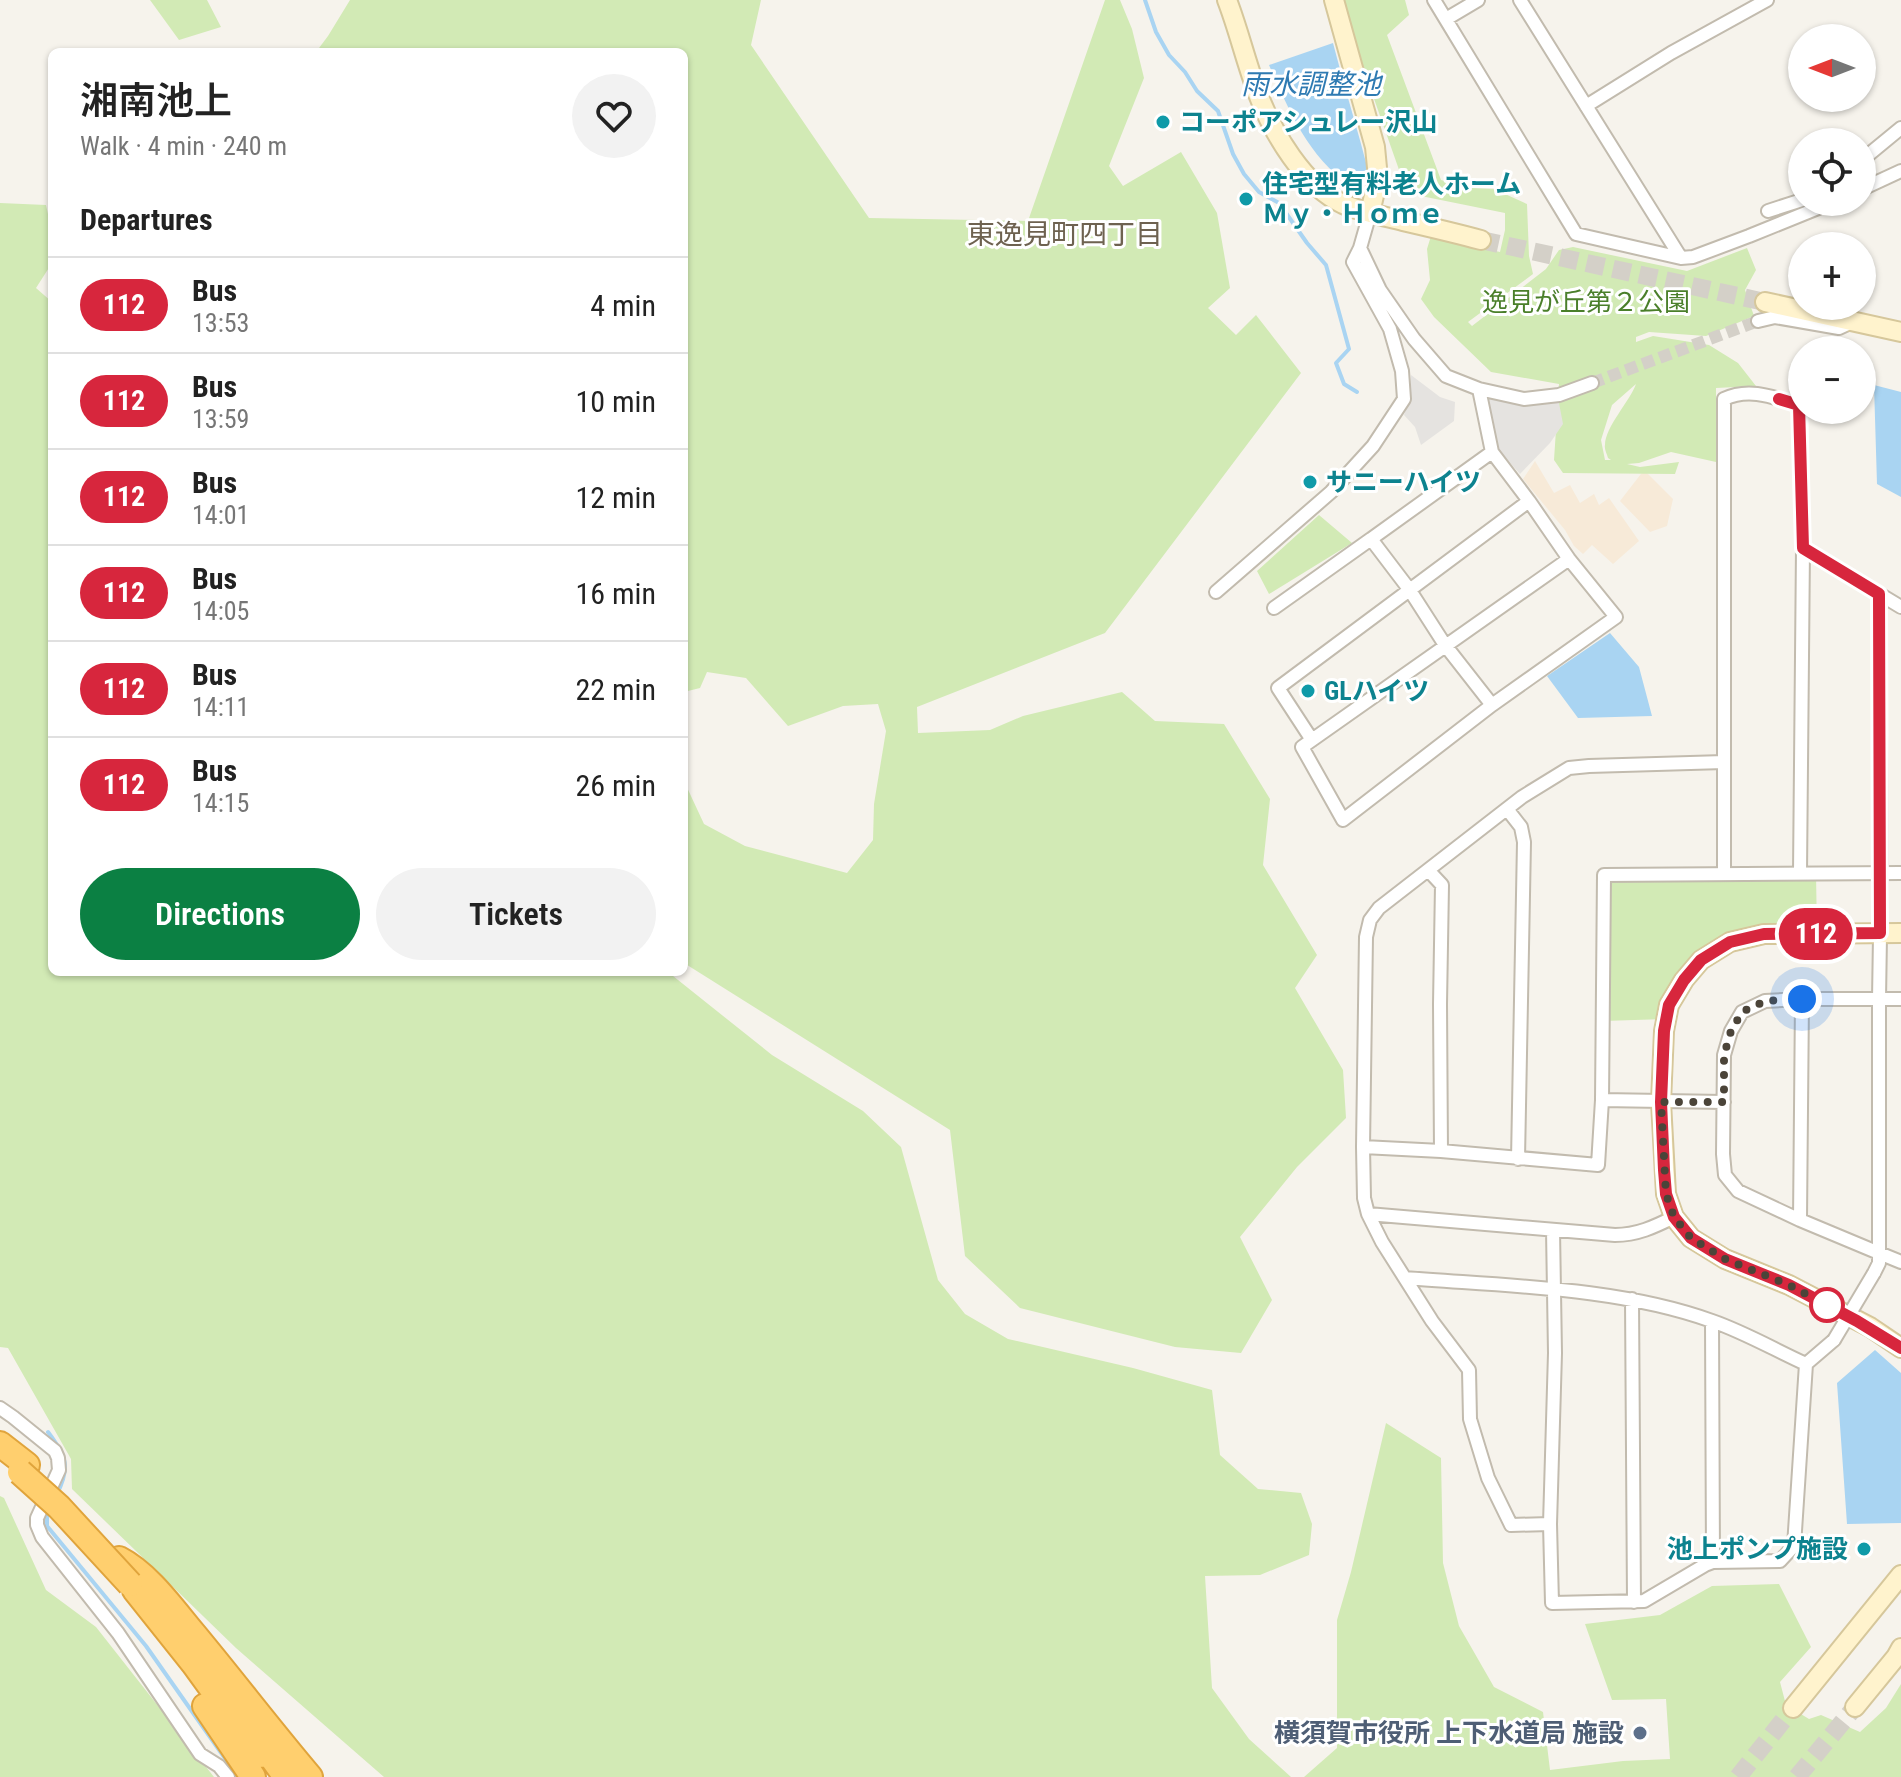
<!DOCTYPE html>
<meta charset="utf-8">
<style>
body{margin:0;font-family:"Roboto Condensed","Noto Sans JP",sans-serif;background:#f2f2f2;color:#222;height:100vh;display:flex;flex-direction:column;font-size:30px;white-space:nowrap}
*{box-sizing:border-box;margin:0}
p{font-size:26px;color:#767676}
.icon{flex:none;width:44px;height:44px;fill:none;stroke:currentColor;stroke-width:2;stroke-linecap:round;stroke-linejoin:round}
.map{position:relative;flex:1;overflow:hidden}
.drawer{position:absolute;left:48px;top:48px;width:640px;height:928px;display:flex;flex-direction:column;background:#fff;border-radius:12px;box-shadow:0 2px 6px #0004}
.drawer>*{flex:none}
.badge{padding:0 16px;border-radius:26px;font-size:28px;line-height:52px}
.needle{width:52px;rotate:270deg}
.buttons{position:absolute;left:1788px;top:24px;display:grid;gap:16px}
.buttons a{display:grid;place-items:center;width:88px;height:88px;border-radius:50%;background:#fff;box-shadow:0 2px 6px #0004;font-size:40px}
.you{position:absolute;width:40px;height:40px;margin:-20px;border:6px solid #fff;border-radius:50%;background:#1a73e8;box-shadow:0 0 0 12px #1a73e833}
.map>.badge{position:absolute;translate:-50% -50%;box-shadow:0 0 0 4px #fff}
h2{padding:0 32px;font-size:30px;line-height:72px}
.round{display:grid;place-items:center;flex:none;width:84px;height:84px;border-radius:42px;background:#f2f2f2}
.summary{display:flex;align-items:center;justify-content:space-between;height:136px;padding:0 32px}
h1{font-size:38px;font-weight:600;line-height:60px}
.button{display:flex;gap:16px;margin-top:auto;padding:16px 32px}
.button a{flex:1;height:92px;border-radius:48px;background:#0b8043;color:#fff;font-size:32px;font-weight:600;line-height:92px;text-align:center}
.button a+a{background:#f2f2f2;color:#222}
ul{padding:0;list-style:none}
li{display:flex;align-items:center;gap:24px;height:96px;padding:0 32px;border-top:2px solid #e0e0e0}
li div{flex:1}
li b{display:block;font-size:30px}
li em{font-style:normal}
li .badge{min-width:88px;font-weight:700;text-align:center}
.map>svg:first-child{display:block}
</style>
<div class="map">
<svg width="1901" height="1777" viewBox="0 0 1901 1777">
<rect width="100%" height="100%" fill="#f6f3ec"/>
<path fill="#f7ead8" d="M1535,461L1554,493L1570,485L1580,503L1594,494L1599,505L1609,498L1639,541L1613,564L1592,545L1583,554L1574,546L1565,530L1523,479Z
M1644,470L1673,499L1667,526L1650,532L1620,501Z"/>
<path fill="#d2eab5" fill-rule="evenodd" d="M150,0H207L221,27L179,40Z
M350,0H761L751,45L869,218L1028,221L1105,0H1120L1132,29L1144,78L1109,166L1123,186L1181,152L1217,213L1230,288L1208,308L1236,335L1256,315L1301,373L1105,633L917,707L918,733L990,730L1023,716L1122,692L1155,721L1224,724L1270,799L1263,865L1317,955L1295,988L1343,1070L1346,1118L1297,1167L1240,1237L1272,1300L1241,1353L1175,1347L1020,1308L965,1256L950,1130L684,963V781L704,824L745,846L847,873L873,840L874,804L886,731L878,704L843,706L788,726L746,678L707,672L700,688L684,692V52H316L328,36Z
M1344,0H1405L1409,15L1387,35L1441,180L1472,188L1494,189L1527,204L1529,256L1533,274L1468,322L1472,326L1546,269L1559,250L1573,247L1687,271L1747,248L1756,270L1745,290L1754,316L1706,336L1649,332L1636,337V342L1653,336L1709,345L1738,363L1756,386L1716,388V462L1671,452L1639,463L1627,464L1640,467L1679,462L1675,474L1563,473L1554,460L1559,384L1491,372L1434,317L1421,299L1430,280L1427,249L1431,236L1500,252L1505,230V213L1416,195L1404,184L1366,76ZM1636,384C1630,401 1605,427 1605,445C1604,449 1607,454 1608,458L1611,460H1605L1601,440L1612,405Z
M0,203L46,205L52,232V263L36,288L52,302V972H668L772,1055L863,1111L901,1147L938,1280L965,1314L1008,1339L1133,1368L1212,1390L1220,1455L1258,1489L1301,1493L1312,1524L1309,1555L1260,1575L1205,1576L1212,1688L1249,1739L1291,1777H384L236,1648L72,1489L71,1459L8,1348L0,1347Z
M1319,515L1352,543L1269,594L1257,571Z
M1816,873L1817,934H1764L1701,960L1666,1019L1603,1021L1604,875Z
M1386,1423L1441,1458L1443,1563L1459,1626L1494,1687L1543,1712L1550,1770L1623,1761L1670,1759L1666,1699L1612,1700L1585,1624L1660,1615L1712,1586L1779,1584L1811,1647L1780,1682L1786,1705L1809,1719L1821,1715L1860,1732L1886,1708L1901,1684V1777H1304L1337,1748V1620L1351,1572Z
M0,1496L4,1498L46,1590L96,1627L214,1777H0Z"/>
<path fill="#e5e3e0" d="M1411,375L1440,397L1455,402L1454,421L1421,445L1415,427L1404,415L1409,401Z
M1487,398L1523,403H1559L1563,424L1550,443L1520,474L1497,448Z"/>
<path fill="#a9d4f2" d="M1333,43C1344,87 1358,130 1369,174L1359,182L1350,185C1308,157 1289,110 1269,65Z
M1874,385L1901,392V497L1877,484Z
M1610,633L1639,667L1652,716L1578,718L1547,676Z
M1875,1350L1901,1373V1523L1847,1524L1837,1383Z"/>
<g fill="none" stroke-linecap="round" stroke-linejoin="round">
<path stroke="#a9d4f2" stroke-width="4" d="M1145,0L1156,32L1169,55L1185,72L1197,91L1218,111L1233,154L1244,174L1259,192L1279,203L1307,243L1326,265L1349,349L1336,363L1344,384L1357,392
M48,1432C66,1456 71,1466 57,1494
M50,1509L47,1514V1526L146,1646L238,1777"/>
<path stroke="#d4d0c8" stroke-width="12" stroke-dasharray="12 6" stroke-linecap="butt" d="M1592,383L1758,321"/>
<path stroke="#d4d0c8" stroke-width="18" stroke-dasharray="18 9" stroke-linecap="butt" d="M1481,240L1765,302
M1738,1777L1793,1708
M1797,1777L1855,1707"/>
<g stroke="#c2bbae" stroke-width="16">
<path id="street" d="M1434,0L1576,234L1681,258L1693,257L1749,236L1833,202
M1520,0L1681,258
M1446,19L1478,0
M1586,106L1671,53L1767,0
M1862,160L1901,128
M1862,189L1901,171
M1768,211L1802,200
M1360,248L1380,290L1414,339L1446,376L1479,389L1524,399L1559,395L1592,383
M1758,321L1775,317L1839,328L1852,322
M1479,389L1492,452L1529,501L1569,559L1616,617L1492,705L1343,820L1302,747L1569,559
M1492,452L1371,539L1409,589L1445,645L1492,705
M1216,592L1331,492L1373,446L1404,399L1402,371L1390,329L1353,262L1360,248L1370,213
M1879,594L1881,873L1879,999H1800L1765,1001L1742,1012L1731,1031L1724,1055L1723,1154L1725,1175L1738,1191L1800,1220L1879,1253V999H1901
M1274,608L1371,539
M1312,740L1278,688L1529,501
M1507,809L1521,827L1524,842L1518,1159
M1428,870L1442,885L1440,1004L1441,1151
M1724,873V762
M1800,873L1803,548
M1724,1102L1602,1100L1604,875L1901,873
M1363,1147L1441,1151L1598,1165L1602,1100
M1368,1214L1382,1242L1432,1321L1469,1370L1470,1419L1488,1478L1511,1525L1550,1524
M1674,1217C1654,1227 1637,1235 1615,1235L1368,1214L1364,1198L1363,1147L1366,937L1370,920L1379,908L1522,797L1569,768L1589,766L1724,762V399C1749,387 1773,397 1799,405L1803,548L1901,607
M1800,1220L1802,999
M1874,1273L1879,1263V1253L1901,1262
M1405,1278C1504,1286 1618,1287 1712,1321C1744,1332 1775,1350 1806,1364L1794,1546L1780,1561L1713,1562L1705,1565L1644,1601L1552,1603L1550,1524L1555,1353L1553,1230
M1632,1299L1634,1602
M1712,1321L1713,1562
M1806,1364L1834,1340
M0,1408L13,1417L55,1451L58,1458L59,1470L37,1518V1525L42,1537L118,1633L200,1754L219,1766L228,1777"/>
</g>
<g stroke="#d6c79b" stroke-width="22">
<path id="secondary" d="M1227,0C1239,31 1246,63 1258,94C1273,133 1304,186 1343,204C1362,212 1383,216 1403,221C1429,227 1455,233 1481,240
M1334,0L1375,147L1378,178L1370,213
M1765,302L1901,332
M1901,933L1764,934L1730,942L1701,960L1684,980L1669,1005L1664,1031L1661,1102L1666,1194L1674,1217L1691,1238L1725,1259L1789,1285L1870,1327L1901,1348
M1855,1707L1896,1657L1901,1648
M1793,1708L1901,1575"/>
</g>
<g stroke="#e0a43c" stroke-width="28">
<path id="highway" d="M0,1444L27,1465
M119,1559C148,1574 172,1608 193,1633C233,1681 270,1730 310,1777
M135,1590L194,1664L260,1755
M205,1706L253,1777
M257,1737L286,1777"/>
</g>
<use href="#street" stroke="#fff" stroke-width="12"/>
<use href="#secondary" stroke="#fff3cd" stroke-width="18"/>
<use href="#highway" stroke="#ffcf6e" stroke-width="24"/>
<g stroke="#c2bbae" stroke-width="16" stroke-linecap="butt">
<path id="street-bridge" d="M1834,1340L1874,1273"/>
</g>
<g stroke="#e0a43c" stroke-width="28" stroke-linecap="butt">
<path id="highway-bridge" d="M20,1472L59,1507L130,1584"/>
</g>
<use href="#street-bridge" stroke="#fff" stroke-width="12"/>
<use href="#highway-bridge" stroke="#ffcf6e" stroke-width="24"/>
</g>
<g fill="none" stroke-linecap="round" stroke-linejoin="round">
<g stroke="#fff" stroke-width="18">
<path id="line" d="M1779,399L1799,405L1803,548L1879,594L1880,933L1764,934L1730,942L1701,960L1684,980L1669,1005L1664,1031L1661,1102L1664,1170L1666,1194L1674,1217L1691,1238L1725,1259L1789,1285L1857,1321L1901,1348"/>
</g>
<use href="#line" stroke="#d7263d" stroke-width="12"/>
<path stroke="#4b4439" stroke-width="8" stroke-dasharray="0 14.4" d="M1802,999L1765,1001L1742,1012L1731,1031L1724,1055V1102H1661L1666,1194L1674,1217L1691,1238L1725,1259L1789,1285L1834,1309L1827,1305"/>
</g>
<g fill="#0f9aa8" stroke="#fff" stroke-width="3">
<circle cx="1163" cy="122" r="8"/>
<circle cx="1246" cy="199" r="8"/>
<circle cx="1310" cy="482" r="8"/>
<circle cx="1308" cy="691" r="8"/>
<circle cx="1864" cy="1549" r="8"/>
</g>
<circle fill="#fff" stroke="#d7263d" stroke-width="4" cx="1827" cy="1305" r="16"/>
<circle fill="#5c6f8a" stroke="#fff" stroke-width="3" cx="1640" cy="1733" r="8"/>
<g text-anchor="middle" dominant-baseline="central" stroke-width="6" stroke-linejoin="round" paint-order="stroke">
<g font-size="26" font-weight="bold" fill="#0d838f" stroke="#fff" text-anchor="start">
<text x="1179" y="122">コーポアシュレー沢山</text>
<text x="1262" y="184">住宅型有料老人ホーム<tspan x="1262" dy="30">Ｍｙ・Ｈｏｍｅ</tspan></text>
<text x="1326" y="482">サニーハイツ</text>
<text x="1324" y="691">GLハイツ</text>
<text x="1848" y="1549" text-anchor="end">池上ポンプ施設</text>
</g>
<g font-size="26" fill="#4a7f2a" stroke="#fff">
<text x="1586" y="302">逸見が丘第２公園</text>
</g>
<g font-size="26" font-weight="bold" fill="#4e5e75" stroke="#fff" text-anchor="end">
<text x="1624" y="1733">横須賀市役所 上下水道局 施設</text>
</g>
<g font-size="28" font-style="italic" fill="#2e7ab2" stroke="#fff">
<text x="1311" y="84">雨水調整池</text>
</g>
<g font-size="28" fill="#6e6250" stroke="#fff">
<text x="1065" y="234">東逸見町四丁目</text>
</g>
</g>
</svg>
<div class="buttons">
<a><svg class="needle" viewBox="-14 -14 28 28"><path d="M0-13l5 13h-10z" fill="#e53935"/><path d="M0 13l5-13h-10z" fill="#767676"/></svg></a>
<a><svg class="icon" aria-label="locate" viewBox="0 0 24 24"><circle cx="12" cy="12" r="6"/><path d="M12 2v4M12 18v4M2 12h4M18 12h4"/></svg></a>
<a>+</a>
<a>−</a>
</div>
<div class="you" style="left:1802px;top:999px"></div>
<b class="badge" style="left:1816px;top:934px;background:#d7263d;color:#fff">112</b>
<section class="drawer">
<div class="summary"><div><h1>湘南池上</h1><p>Walk · 4 min · 240 m</p></div><a class="round"><svg class="icon" aria-label="heart" viewBox="0 0 24 24"><path d="M12 20l-8-8c-3-5 5-10 8-4 3-6 11-1 8 4z"/></svg></a></div>
<h2>Departures</h2>
<ul>
<li><span class="badge" style="background:#d7263d;color:#fff">112</span><div><b>Bus</b><p>13:53</p></div><em>4 min</em></li>
<li><span class="badge" style="background:#d7263d;color:#fff">112</span><div><b>Bus</b><p>13:59</p></div><em>10 min</em></li>
<li><span class="badge" style="background:#d7263d;color:#fff">112</span><div><b>Bus</b><p>14:01</p></div><em>12 min</em></li>
<li><span class="badge" style="background:#d7263d;color:#fff">112</span><div><b>Bus</b><p>14:05</p></div><em>16 min</em></li>
<li><span class="badge" style="background:#d7263d;color:#fff">112</span><div><b>Bus</b><p>14:11</p></div><em>22 min</em></li>
<li><span class="badge" style="background:#d7263d;color:#fff">112</span><div><b>Bus</b><p>14:15</p></div><em>26 min</em></li>
</ul>
<div class="button"><a>Directions</a><a>Tickets</a></div>
</section>
</div>
